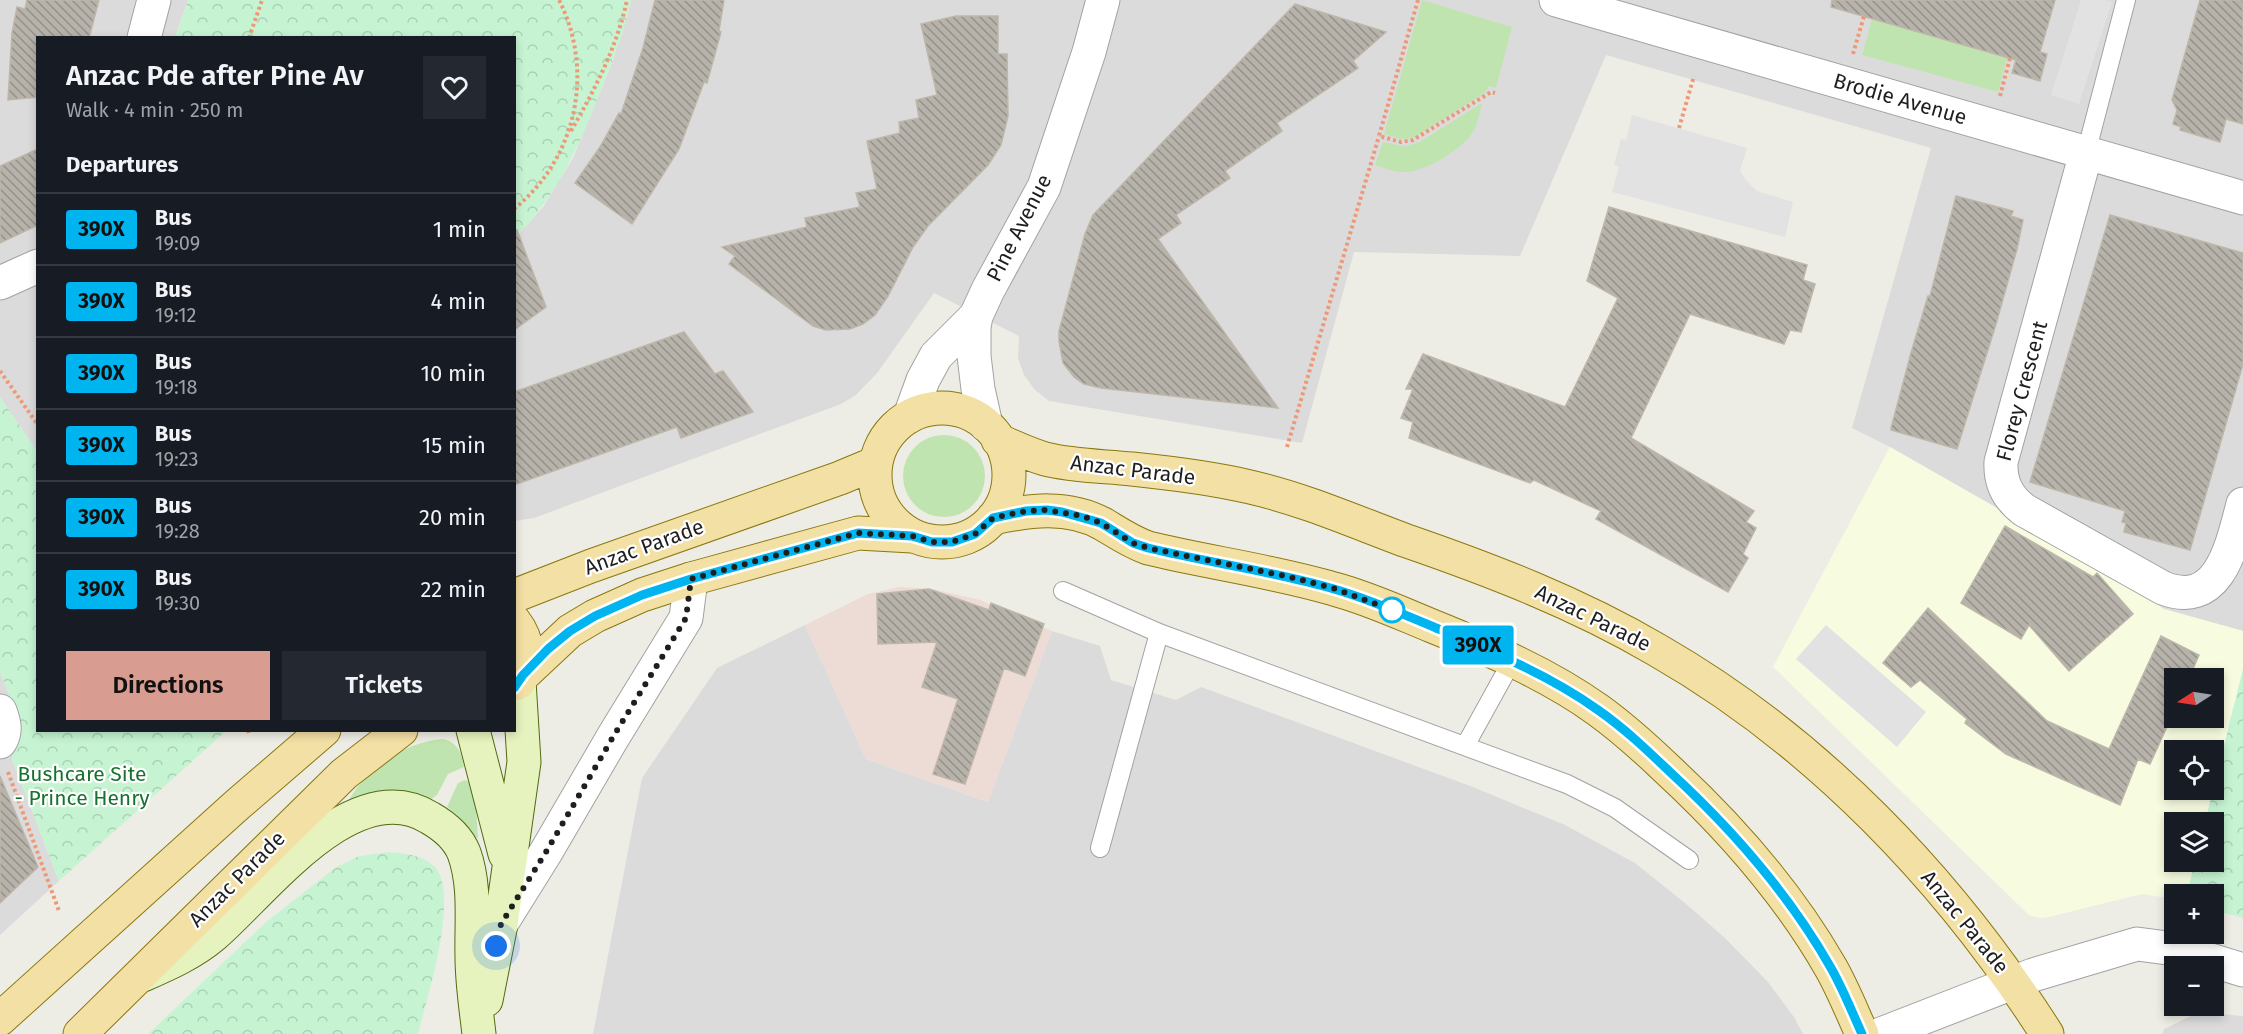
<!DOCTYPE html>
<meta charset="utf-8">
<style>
body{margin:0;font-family:"Fira Sans",sans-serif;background:#242831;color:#f1f3f6;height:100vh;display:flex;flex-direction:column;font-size:22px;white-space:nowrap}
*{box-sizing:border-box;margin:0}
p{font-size:20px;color:#9ea1a6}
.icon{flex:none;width:33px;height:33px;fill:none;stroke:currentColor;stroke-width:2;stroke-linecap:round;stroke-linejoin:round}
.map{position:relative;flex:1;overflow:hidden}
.sheet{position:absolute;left:36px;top:36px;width:480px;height:696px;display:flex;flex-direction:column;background:#171b24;border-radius:0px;box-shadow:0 3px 9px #0003}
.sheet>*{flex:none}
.badge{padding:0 12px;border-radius:4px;font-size:21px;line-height:39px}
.needle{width:39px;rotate:258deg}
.fabs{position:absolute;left:2164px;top:668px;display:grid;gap:12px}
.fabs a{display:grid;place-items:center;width:60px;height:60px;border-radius:0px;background:#171b24;box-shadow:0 3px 9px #0003;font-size:30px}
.you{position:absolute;width:30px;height:30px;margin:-15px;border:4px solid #fff;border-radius:50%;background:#1a73e8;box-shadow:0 0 0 9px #1a73e833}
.map>.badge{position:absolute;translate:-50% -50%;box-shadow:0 0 0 3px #fff}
h2{padding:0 30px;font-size:22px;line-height:54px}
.round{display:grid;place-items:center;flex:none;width:63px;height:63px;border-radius:0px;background:#242831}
.overview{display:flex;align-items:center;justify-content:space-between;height:102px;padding:0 30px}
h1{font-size:28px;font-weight:600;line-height:45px}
.primary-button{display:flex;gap:12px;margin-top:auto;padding:12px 30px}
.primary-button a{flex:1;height:69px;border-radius:0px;background:#d89c90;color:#111;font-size:24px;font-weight:600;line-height:69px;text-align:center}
.primary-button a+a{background:#242831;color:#f1f3f6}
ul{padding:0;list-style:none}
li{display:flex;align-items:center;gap:18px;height:72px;padding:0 30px;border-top:2px solid #363941}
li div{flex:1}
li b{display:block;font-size:22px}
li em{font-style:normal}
li .badge{min-width:66px;font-weight:700;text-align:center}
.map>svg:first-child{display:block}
</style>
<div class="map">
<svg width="2243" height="1034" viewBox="0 0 2243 1034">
<defs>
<pattern id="park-crowns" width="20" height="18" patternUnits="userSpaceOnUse" patternTransform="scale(1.5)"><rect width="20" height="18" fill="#c6f4d2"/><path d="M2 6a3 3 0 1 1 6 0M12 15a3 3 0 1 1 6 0" fill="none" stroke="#aad1b4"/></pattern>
<pattern id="building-back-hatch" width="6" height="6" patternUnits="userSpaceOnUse" patternTransform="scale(1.5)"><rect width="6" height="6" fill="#b7b3ab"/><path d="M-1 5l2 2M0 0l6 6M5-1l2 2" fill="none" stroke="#94918b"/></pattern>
</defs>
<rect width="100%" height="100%" fill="#eeede5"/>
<path fill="#dcdbdb" d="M0,0H188L175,37L38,38L37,451L0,397Z
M631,0H2243V631L2164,609L2075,553L1890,447L1852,428L1931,148L1606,55L1520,256L1354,252L1302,443L1049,401L1035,390L1024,375L1018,358L1019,336L934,293L878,372L856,395L841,404L534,518L515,521V238L543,207L573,158L613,60Z
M805,625L866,759L988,802L1052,631L1100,646L1111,680L1176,700L1201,687L1473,787L1565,825L1635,863L1685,903L1725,938L1768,982L1794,1017L1803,1034H593L642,778L717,668Z
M0,672L15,709L17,724L12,759L59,881L0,935Z
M2199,1012L2243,1016V1034H2162L2164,1029Z"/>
<path fill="#eddbd6" d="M899,587L932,589L980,600L1052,631L988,802L866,759L805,625L868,594Z"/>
<path fill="#f7fce0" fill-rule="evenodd" d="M1890,447L2076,553L2164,609L2243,631V669L2214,786V750H2175V789H2213L2205,822H2175V861H2195L2187,894H2175V899L2142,894L2049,917L2040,918L2029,915L1773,667ZM2175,678H2214V717H2175Z"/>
<path fill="#c0e4b0" d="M1422,0L1512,27L1496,88L1489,86L1486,92L1413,138L1401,139L1384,134Z
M1872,19L2007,58L1998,92L1862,55Z
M1482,103C1480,112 1478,122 1474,130C1464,149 1424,173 1403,172C1394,172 1384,168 1375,165L1383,142L1403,146L1418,143Z
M903 476a41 41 0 1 1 82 0a41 41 0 1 1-82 0Z
M443,739C457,742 462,753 464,767L448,774L437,795L430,800L416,796L346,805C363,771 405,741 443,739Z
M465,780L472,783L476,807L478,838L474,837L458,816L447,807L458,783Z"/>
<path fill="url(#park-crowns)" d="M188,0H631C625,30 613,59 602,87C578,148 561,190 515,238L514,38H175Z
M0,397L37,451L38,730L226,731L59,881L12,759L17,724L15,709L0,672Z
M2243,669V918L2214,910V894H2187L2195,861H2214V822H2205Z
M389,852C404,853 426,856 436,868C459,898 427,999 418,1034H148L266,922L335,868L359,856Z"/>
<path fill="#e2e2e2" d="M2081,0H2106L2112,2L2079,104L2051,95Z
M1632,115L1747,148L1740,171L1744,178L1757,191L1793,202L1785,237L1612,192L1619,167L1614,165L1621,139L1626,140Z
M1826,625L1926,712L1897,747L1796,659Z"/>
<path fill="url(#building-back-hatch)" stroke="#beb6a9" stroke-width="1.5" d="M27,0H99L89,38H38V97L8,100L12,33L17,7L25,9Z
M655,0H724L719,31L721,32L707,83L704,82L679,149L632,224L575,183L600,147L619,113L621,114L643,48Z
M1832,0H2055L2040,52L2047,54L2040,81L2012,73L2016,60L1831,7Z
M2200,0H2243V124L2226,119L2220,142L2180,130L2181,127L2173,124L2177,110L2172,100Z
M1295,4L1386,32L1353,61L1358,68L1277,123L1282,131L1225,171L1230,178L1176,215L1181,223L1158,239L1278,408L1101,388L1084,384L1074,377L1063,363L1059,341V331L1085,234L1093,215Z
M956,16H998V54H1007L1008,116L1001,145L988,165L928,226L913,247L888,296L875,315L863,324L850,329L826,330L813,326L729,264L735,256L722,247L807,227L805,218L860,207L856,193L877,189L867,141L900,133L899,122L919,118L916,100L937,95L921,24Z
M38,149V225L0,243V166Z
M1956,196L2013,211L2011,216L2023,220L2017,249L1996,324L1957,449L1891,430V428L1911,353L1928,296H1930Z
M1609,207L1807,265L1803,280L1815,284L1801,332L1790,330L1784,344L1690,314L1631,438L1754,511L1746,522L1756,528L1743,554L1748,558L1728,592L1596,519L1601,511L1534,480L1530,483L1409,438L1413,422L1401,418L1413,389H1406L1423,354L1565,407L1618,298L1587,281Z
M2110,215L2243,253V364L2190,550L2124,532L2126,523L2122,522L2125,511L2030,482Z
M517,230L546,307L514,330V231Z
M684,332L715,374L723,371L753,412L681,438L677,427L514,485V392Z
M2005,526L2093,577L2097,573L2133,614L2069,671L2029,625L2021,639L1961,603Z
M929,589L989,610L991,603L1044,624L1025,676L1004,668L965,784L933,774L958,699L922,687L937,642L878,644L877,594Z
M1928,608L2047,721L2109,749L2161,636L2199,655L2189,678H2175V709L2150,764L2138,759L2120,805L2006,754L1965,723L1967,719L1920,680L1911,687L1883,663Z
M0,776L38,867L0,903Z"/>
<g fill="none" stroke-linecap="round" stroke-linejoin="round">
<g stroke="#a2a2a2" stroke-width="20">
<path id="lane" d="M2086,153L2126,0
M1063,591L1159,633L1567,784L1615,808L1689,860
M1465,746L1512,661
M1100,848L1159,633"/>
</g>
<g stroke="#a2a2a2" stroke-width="35">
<path id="street" d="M1556,0L2243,198
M144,38L154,0
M2086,153L2001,462C2000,483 2008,498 2024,510L2163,588C2220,610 2232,545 2243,504
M0,283L38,266
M910,416L923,380L936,356L976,316
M986,425L978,389L974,356V327L976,316L988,290L1044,187L1089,52L1103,0
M0,711C4,722 7,731 0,742
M501,924L546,852L613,737L686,618L691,579
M1881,1034L2033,975L2137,944L2175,949L2243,970"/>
</g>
<g stroke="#506b0f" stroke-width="35">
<path id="secondary" d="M473,730L505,854
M143,975C168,964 193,953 214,935C264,892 354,770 430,818C444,826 458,838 464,853C476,886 471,923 472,957C472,983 476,1008 479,1034
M486,1000L501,924L524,762L519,681"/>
</g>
<g stroke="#8a780e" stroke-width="35">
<path id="primary" d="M875 475a67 67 0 1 1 134 0a67 67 0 1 1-134 0Z
M998,440C1013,447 1028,454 1045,459C1073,466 1103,466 1132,469C1171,473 1212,478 1250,487C1303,499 1353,521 1404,540C1491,570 1577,603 1657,650C1816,741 1949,880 2047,1034
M993,518C1030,510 1068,505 1103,524C1118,533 1131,542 1148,548C1210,563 1273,571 1334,589C1368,598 1400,613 1432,626C1489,649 1548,674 1598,710C1623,728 1645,748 1667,769C1731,828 1788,893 1831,968C1843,989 1852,1012 1862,1034
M514,596L591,566L840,478L876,463
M514,621C529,640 531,663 518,683
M523,675L570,631L595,616L642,595L691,579L858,533L912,536
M0,1019L237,805L324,730
M80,1034L344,774L401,730"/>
</g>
<path stroke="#ed9977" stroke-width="4" stroke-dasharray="3 3" stroke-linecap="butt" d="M1418,0L1379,136L1401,142L1413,140L1491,92L1495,93
M249,38L262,0
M1853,54L1864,16
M2000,96L2010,58
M1679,128L1694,76
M571,131C595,89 617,47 627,0
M514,209C577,158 595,71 559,0
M0,371L38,425
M1287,447L1379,136
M248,730L249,733
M8,772L59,911"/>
<use href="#lane" stroke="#fff" stroke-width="18"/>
<use href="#street" stroke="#fff" stroke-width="33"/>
<use href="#secondary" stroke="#e7f3be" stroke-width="33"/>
<use href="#primary" stroke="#f3e0a5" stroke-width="33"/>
</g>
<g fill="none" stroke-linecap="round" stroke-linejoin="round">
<g stroke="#fff" stroke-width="14">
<path id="line" d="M514,688L523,675L548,649L570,631L595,616L642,595L691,579L858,533L912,536L932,542H952L975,534L993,518L1026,511L1047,510L1062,512L1101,523L1133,543L1148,548C1210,563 1273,571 1334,589C1369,599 1403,614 1436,628C1491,651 1549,675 1598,710C1624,728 1647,750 1670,772C1733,830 1789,894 1831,968C1843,989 1852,1012 1862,1034"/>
</g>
<use href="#line" stroke="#00b5ef" stroke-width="9"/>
<path stroke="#1e1e1e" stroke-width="6" stroke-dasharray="0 10.8" d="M496,946L501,924L546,852L613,737L686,618L691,579L858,533L912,536L932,542H952L975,534L993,518L1026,511L1047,510L1082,516L1101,523L1133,543L1148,548L1290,577L1336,589L1392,610"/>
</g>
<circle fill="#fff" stroke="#00b5ef" stroke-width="3" cx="1392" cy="610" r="12"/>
<g text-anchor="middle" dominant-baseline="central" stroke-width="4.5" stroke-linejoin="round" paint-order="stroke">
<g font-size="21" fill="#1e1e1e" stroke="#fff">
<text transform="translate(1900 99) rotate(16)">Brodie Avenue</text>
<text transform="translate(1019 228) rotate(-63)">Pine Avenue</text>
<text transform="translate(2022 391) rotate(-75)">Florey Crescent</text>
<text transform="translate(1133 470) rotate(7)">Anzac Parade</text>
<text transform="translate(644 547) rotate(-20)">Anzac Parade</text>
<text transform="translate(1593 618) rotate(26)">Anzac Parade</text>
<text transform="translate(237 879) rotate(-45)">Anzac Parade</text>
<text transform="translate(1965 922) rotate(51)">Anzac Parade</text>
</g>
<g font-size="21" fill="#16722e" stroke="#fff">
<text x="82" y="774">Bushcare Site<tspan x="82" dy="24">- Prince Henry</tspan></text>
</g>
</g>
</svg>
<div class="fabs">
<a><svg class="needle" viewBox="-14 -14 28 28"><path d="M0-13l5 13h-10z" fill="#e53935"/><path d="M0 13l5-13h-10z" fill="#9ea1a6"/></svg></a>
<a><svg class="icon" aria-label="locate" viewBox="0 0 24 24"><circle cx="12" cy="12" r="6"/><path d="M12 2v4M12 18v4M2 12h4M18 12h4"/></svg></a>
<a><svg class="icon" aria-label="layers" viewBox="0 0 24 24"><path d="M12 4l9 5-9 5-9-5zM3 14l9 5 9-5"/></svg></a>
<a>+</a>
<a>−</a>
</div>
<div class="you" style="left:496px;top:946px"></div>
<b class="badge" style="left:1478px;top:645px;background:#00b5ef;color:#111">390X</b>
<section class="sheet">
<div class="overview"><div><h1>Anzac Pde after Pine Av</h1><p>Walk · 4 min · 250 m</p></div><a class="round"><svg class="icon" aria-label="heart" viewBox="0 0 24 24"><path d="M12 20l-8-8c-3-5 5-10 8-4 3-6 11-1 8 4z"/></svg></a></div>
<h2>Departures</h2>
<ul>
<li><span class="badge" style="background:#00b5ef;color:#111">390X</span><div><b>Bus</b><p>19:09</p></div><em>1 min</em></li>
<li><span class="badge" style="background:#00b5ef;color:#111">390X</span><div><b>Bus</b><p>19:12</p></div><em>4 min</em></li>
<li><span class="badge" style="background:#00b5ef;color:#111">390X</span><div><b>Bus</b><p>19:18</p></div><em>10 min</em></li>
<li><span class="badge" style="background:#00b5ef;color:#111">390X</span><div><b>Bus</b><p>19:23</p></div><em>15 min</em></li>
<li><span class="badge" style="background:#00b5ef;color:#111">390X</span><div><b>Bus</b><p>19:28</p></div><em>20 min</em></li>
<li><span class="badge" style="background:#00b5ef;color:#111">390X</span><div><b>Bus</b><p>19:30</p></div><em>22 min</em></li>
</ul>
<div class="primary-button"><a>Directions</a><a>Tickets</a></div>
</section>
</div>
